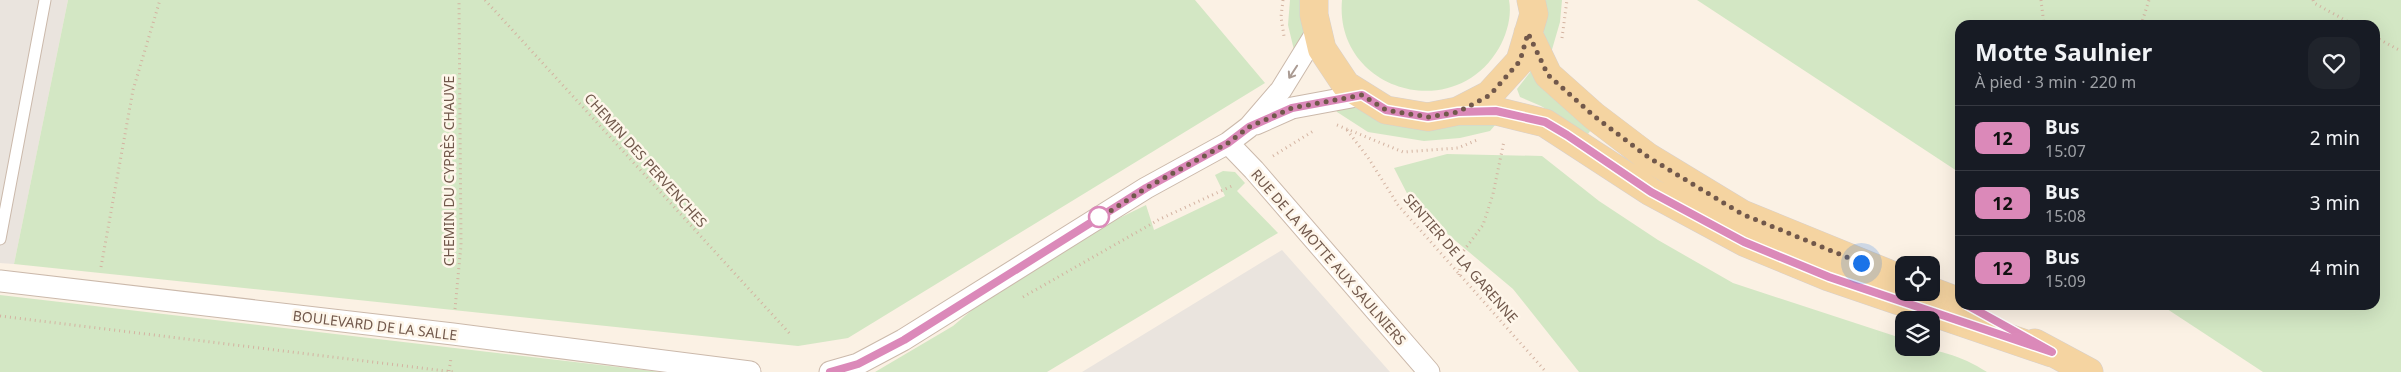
<!DOCTYPE html>
<html lang="fr">
<meta charset="utf-8">
<style>
body{margin:0;font-family:"Noto Sans",sans-serif;background:#20242c;color:#f1f3f6;height:100vh;display:flex;flex-direction:column;font-size:19px;white-space:nowrap}
*{box-sizing:border-box;margin:0}
p{font-size:16px;color:#9ea1a6}
.icon{flex:none;width:28px;height:28px;fill:none;stroke:currentColor;stroke-width:2;stroke-linecap:round;stroke-linejoin:round}
.map{position:relative;flex:1;overflow:hidden}
.drawer{position:absolute;left:1955px;top:20px;width:425px;height:290px;display:flex;flex-direction:column;background:#171b24;border-radius:15px;box-shadow:0 5px 20px #0002}
.drawer>*{flex:none}
.badge{padding:0 10px;border-radius:8px;font-size:18px;line-height:32px}
.fabs{position:absolute;left:1895px;top:256px;display:grid;gap:10px}
.fabs a{display:grid;place-items:center;width:45px;height:45px;border-radius:10px;background:#171b24;box-shadow:0 5px 20px #0002;font-size:25px}
.you{position:absolute;width:25px;height:25px;margin:-12px;border:4px solid #fff;border-radius:50%;background:#1a73e8;box-shadow:0 0 0 8px #1a73e833}
.map>.badge{position:absolute;translate:-50% -50%;box-shadow:0 0 0 2px #fff}
.round{display:grid;place-items:center;flex:none;width:52px;height:52px;border-radius:15px;background:#20242c}
.overview{display:flex;align-items:center;justify-content:space-between;height:85px;padding:0 20px}
h1{font-size:24px;font-weight:700;line-height:38px}
ul{padding:0;list-style:none}
li{display:flex;align-items:center;gap:15px;height:65px;padding:0 20px;border-top:1px solid #363941}
li div{flex:1}
li b{display:block;font-size:19px}
li em{font-style:normal}
li .badge{min-width:55px;font-weight:700;text-align:center}
.map>svg:first-child{display:block}
</style>
<div class="map">
<svg width="2401" height="372" viewBox="0 0 2401 372">
<rect width="100%" height="100%" fill="#fbf1e4"/>
<path fill="#eae4de" d="M0,0H68L14,264L0,263Z
M1282,250L1390,372H1082Z"/>
<path fill="#d3e7c4" d="M68,0H1195L1265,83L848,338L798,346L14,264Z
M1290,0H1306L1305,30L1294,50L1288,25Z
M1342,0H1509C1512,16 1507,34 1499,48C1454,126 1334,90 1342,0Z
M1546,0H1562L1560,22L1551,53C1542,36 1540,18 1546,0Z
M1697,0H2401V372H2263L2161,305H2375V25H1960V173Z
M1535,66L1595,124L1588,134L1541,106L1520,97L1517,89Z
M1335,107L1356,108L1392,121L1502,117L1490,131L1460,138L1424,141L1368,132L1337,112Z
M1447,154L1542,156L1599,201L1658,240L1733,283L1904,339V348C1936,348 1960,355 1987,372H1579L1513,289L1413,205L1394,168Z
M1223,171L1235,172L1245,183L1237,191L1278,233L1047,372H875L953,326L984,300L1095,230L1146,205L1154,230L1225,196L1215,175Z
M0,295L661,372H0Z"/>
<g fill="none" stroke-linecap="round" stroke-linejoin="round">
<g stroke="#cbb9ab" stroke-width="13">
<path id="service" d="M0,239L45,0"/>
</g>
<g stroke="#cbb9ab" stroke-width="23">
<path id="minor" d="M1256,124L1292,108L1362,95
M1228,143L1254,170L1429,372
M0,281L453,334L750,372
M830,372L858,364L903,340L1146,188L1228,143L1249,127L1281,90L1318,30"/>
</g>
<g stroke="#d7d0cd" stroke-width="29">
<path id="primary" d="M1314,0V15L1322,49L1346,85L1386,110L1428,117L1458,111L1489,95L1520,61L1534,14L1531,0
M1528,33L1548,75L1594,116L1648,157L1742,214L1904,280
M1458,111H1496L1545,123L1651,192L1744,242L1829,277L2052,353
M1931,291L1960,302
M2035,343L2089,372"/>
</g>
<path stroke="#d3b3a1" stroke-width="3" stroke-dasharray="1 4" stroke-linecap="butt" d="M485,0L791,335
M1283,0L1281,17L1284,36
M2041,0L2044,25
M2313,0L2314,3L2354,25
M2141,25L2149,0
M2375,37L2401,51
M1562,38L1567,0
M1337,125L1403,152L1458,148L1477,140
M1347,130L1369,159L1398,205L1546,372
M1273,156L1315,130
M101,267L133,90L160,0
M1459,275L1462,253L1483,225L1493,194L1504,141
M1023,297L1160,219L1234,185
M455,309L461,245L459,0
M0,316L454,372
M449,371L451,358"/>
<use href="#service" stroke="#fff" stroke-width="11"/>
<use href="#minor" stroke="#fff" stroke-width="21"/>
<use href="#primary" stroke="#f5d4a1" stroke-width="28"/>
</g>
<defs><path id="oneway-shaft" d="M-6 0H5M1.5-3L5.5 0L1.5 3" fill="none" stroke-width="1.6" stroke-linecap="round" stroke-linejoin="round" transform="scale(1.25)"/></defs>
<use stroke="#aa9b93" href="#oneway-shaft" transform="translate(1293 72) rotate(123)"/>
<g fill="none" stroke-linecap="round" stroke-linejoin="round">
<g stroke="#fff" stroke-width="11">
<path id="line" d="M830,372L858,364L904,340L1146,188L1228,143L1249,127L1292,108L1362,95L1386,110L1428,117L1458,112L1496,111L1545,122L1567,135L1651,192L1744,242L1829,277L2052,352L1967,305"/>
</g>
<use href="#line" stroke="#db89b9" stroke-width="8"/>
<path stroke="#71584b" stroke-width="5" stroke-dasharray="0 9" d="M1099,217L1098,219L1146,188L1228,143L1249,127L1292,108L1362,95L1386,110L1428,117L1458,112L1490,95L1520,61L1528,33L1548,75L1594,116L1648,157L1742,214L1861,263"/>
</g>
<circle fill="#fff" stroke="#db89b9" stroke-width="2.5" cx="1099" cy="217" r="10"/>
<g text-anchor="middle" dominant-baseline="central" stroke-width="5" stroke-linejoin="round" paint-order="stroke">
<g font-size="14" fill="#71584b" stroke="#fef6ea">
<text transform="translate(646 160) rotate(48)">CHEMIN DES PERVENCHES</text>
<text transform="translate(448 171) rotate(-90)">CHEMIN DU CYPRÈS CHAUVE</text>
<text transform="translate(1329 257) rotate(49)">RUE DE LA MOTTE AUX SAULNIERS</text>
<text transform="translate(1461 258) rotate(49)">SENTIER DE LA GARENNE</text>
<text transform="translate(375 325) rotate(7)">BOULEVARD DE LA SALLE</text>
</g>
</g>
</svg>
<div class="fabs">
<a><svg class="icon" aria-label="locate" viewBox="0 0 24 24"><circle cx="12" cy="12" r="6"/><path d="M12 2v4M12 18v4M2 12h4M18 12h4"/></svg></a>
<a><svg class="icon" aria-label="layers" viewBox="0 0 24 24"><path d="M12 4l9 5-9 5-9-5zM3 14l9 5 9-5"/></svg></a>
</div>
<div class="you" style="left:1861px;top:263px"></div>
<section class="drawer">
<div class="overview"><div><h1>Motte Saulnier</h1><p>À pied · 3 min · 220 m</p></div><a class="round"><svg class="icon" aria-label="heart" viewBox="0 0 24 24"><path d="M12 20l-8-8c-3-5 5-10 8-4 3-6 11-1 8 4z"/></svg></a></div>
<ul>
<li><span class="badge" style="background:#db89b9;color:#111">12</span><div><b>Bus</b><p>15:07</p></div><em>2 min</em></li>
<li><span class="badge" style="background:#db89b9;color:#111">12</span><div><b>Bus</b><p>15:08</p></div><em>3 min</em></li>
<li><span class="badge" style="background:#db89b9;color:#111">12</span><div><b>Bus</b><p>15:09</p></div><em>4 min</em></li>
</ul>
</section>
</div>
